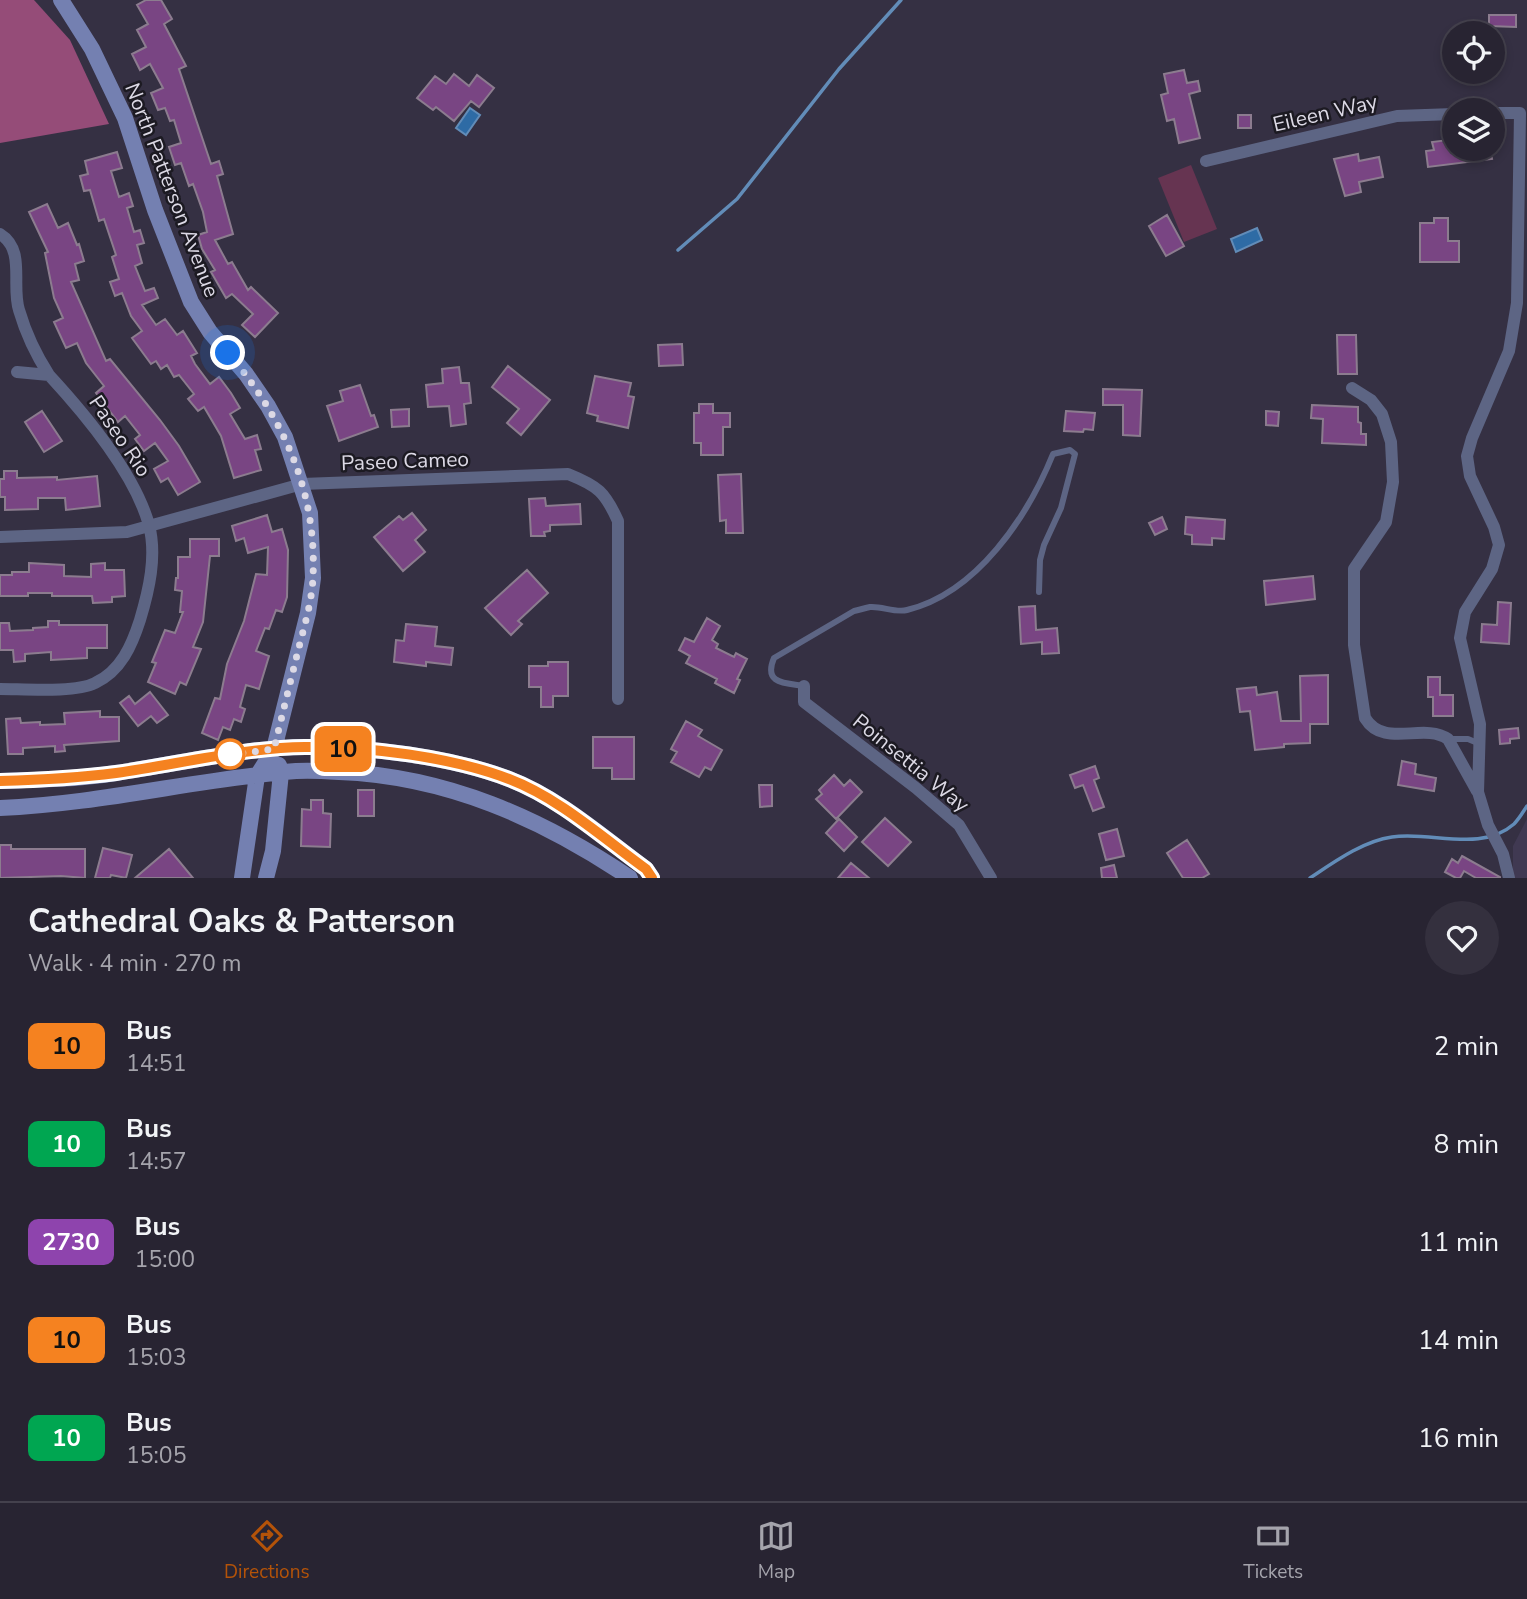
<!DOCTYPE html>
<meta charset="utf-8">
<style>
body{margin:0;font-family:"Nunito Sans",sans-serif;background:#34303e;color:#f1f3f6;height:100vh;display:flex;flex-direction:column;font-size:26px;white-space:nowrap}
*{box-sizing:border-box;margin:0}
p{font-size:23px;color:#a5a4ac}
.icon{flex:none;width:38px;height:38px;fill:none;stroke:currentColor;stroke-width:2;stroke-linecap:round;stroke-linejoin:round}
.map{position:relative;height:878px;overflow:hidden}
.details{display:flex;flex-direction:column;background:#282432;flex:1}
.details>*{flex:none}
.badge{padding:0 14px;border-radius:10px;font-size:24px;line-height:46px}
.fabs{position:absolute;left:1442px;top:21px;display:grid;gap:14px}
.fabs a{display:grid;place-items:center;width:63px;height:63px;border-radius:50%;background:#282432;box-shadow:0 4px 10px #0003,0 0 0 2px #44414d;font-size:35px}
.you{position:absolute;width:35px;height:35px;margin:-18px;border:5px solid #fff;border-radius:50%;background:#1a73e8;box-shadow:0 0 0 10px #1a73e833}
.map>.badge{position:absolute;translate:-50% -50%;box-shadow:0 0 0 4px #fff}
.round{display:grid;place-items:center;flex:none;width:74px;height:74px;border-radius:37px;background:#34303e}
.headline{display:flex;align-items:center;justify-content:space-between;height:119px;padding:0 28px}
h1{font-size:33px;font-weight:700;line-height:52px}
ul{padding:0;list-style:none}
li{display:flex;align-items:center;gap:21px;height:98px;padding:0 28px}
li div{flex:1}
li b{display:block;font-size:26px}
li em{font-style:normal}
li .badge{min-width:77px;font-weight:700;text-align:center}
.menu{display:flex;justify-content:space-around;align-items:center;height:98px;border-top:2px solid #44414d;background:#282432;font-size:19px;color:#a5a4ac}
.menu a{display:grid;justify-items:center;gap:4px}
.menu .on{color:#b45309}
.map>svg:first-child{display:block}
</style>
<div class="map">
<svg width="1527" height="878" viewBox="0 0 1527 878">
<rect width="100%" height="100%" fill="#353043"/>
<path fill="#403952" d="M1527,819V878H1513V846Z"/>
<path fill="#663451" d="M1191,165L1217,229L1184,242L1158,178Z"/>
<path fill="#954c78" d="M0,0H34L70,40L109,124L0,143Z"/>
<path fill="#2e6ba5" stroke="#628cb8" stroke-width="2" d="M470,108L480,115L466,135L456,128Z
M1257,228L1262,240L1236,252L1231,239Z"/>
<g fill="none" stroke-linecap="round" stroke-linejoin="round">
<path stroke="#628cb8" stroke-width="3.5" d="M678,250L737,199L839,69L901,0
M1310,878C1334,862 1363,841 1392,837C1432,831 1481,853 1514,824C1519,819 1523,812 1527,806"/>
</g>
<path fill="#794583" stroke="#8c7c8f" stroke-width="2" d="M146,0H161L172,19L164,24L186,66L179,69L211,164L219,161L223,174L217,176L233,234L215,240L228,264L232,262L248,290L251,287L278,313L255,337L242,325L253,314L232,294L226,298L211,272L215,270L202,249L198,235L207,232L203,212L193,184L189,186L181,163L175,165L169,147L181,143L174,120L170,121L165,108L158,110L151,93L163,88L150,64L140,70L132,54L146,47L137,30L148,24L137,5Z
M1489,15H1516V27L1489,26Z
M1184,70L1187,83L1198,81L1200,91L1189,94L1200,138L1179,143L1174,119L1167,121L1161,95L1168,93L1164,74Z
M454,74L469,86L477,75L494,88L479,107L471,101L454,121L436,107L433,110L417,98L435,76L446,84Z
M1238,115H1251V128H1238Z
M1448,140L1449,147L1454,146V149H1490L1492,159L1428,167L1426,151L1434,150L1432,142Z
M117,152L122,168L111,171L119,197L129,193L133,206L127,208L134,232L140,230L144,243L137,245L142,263L135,266L145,291L154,288L158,298L142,305L156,325L165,319L177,335L183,331L197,353L191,356L195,364L210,384L219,377L231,393L240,408L230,414L245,439L257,435L261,449L255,450L261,470L234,478L221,436L204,407L198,411L188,399L194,394L179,375L174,377L167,365L161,369L156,361L151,364L132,338L142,331L131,316L122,293L115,296L110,282L119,279L112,257L116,255L104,219L99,221L90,190L84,191L80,176L88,174L85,161Z
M1358,154L1359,161L1379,157L1383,177L1359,182L1361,192L1345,196L1334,159Z
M47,204L58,228L68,223L77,245L79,244L84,261L75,264L79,280L71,282L106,361L110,359L160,420L179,446L200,482L178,495L168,478L161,482L154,469L168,461L155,443L144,451L135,439L140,435L125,416L118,422L96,393L104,386L86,363L77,343L66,348L54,322L63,318L54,298L45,253L48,252L29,212Z
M1167,215L1184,246L1166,256L1149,226Z
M1434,218H1448V241H1459V262H1420V223H1434Z
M1337,335H1356L1357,374H1338Z
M682,344L683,365L659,366L658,345Z
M508,366L550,400L521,435L507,423L519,409L492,387Z
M459,367L461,383H469L471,403L464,404L466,424L451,426L449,406L428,407L426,385L443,383L442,369Z
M595,376L631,383L628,396L634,397L628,428L597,421L598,416L587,413Z
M360,385L371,416L374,415L378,427L339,441L327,406L343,401L340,391Z
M1103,389L1142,390L1140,436L1123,435V405H1103Z
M699,404H713V413H730V427H723V455H701V443H694V413H699Z
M1312,405L1358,407V422L1361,423V434H1366V445L1322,443L1323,419L1311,418Z
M409,409V426L392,427L391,410Z
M42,411L62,441L44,452L25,422Z
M1066,411L1095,413L1093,430L1084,429L1083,432L1064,431Z
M1266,411L1279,412L1278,426L1266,425Z
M4,471H17V478L57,477V480L97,476L100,506L66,510L65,498H38V509L5,510V497H0V479H4Z
M741,474L743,533H726V520L720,521L718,475Z
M545,498L546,506L580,504L581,524L550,525V531L544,532L545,536H531L529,499Z
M412,513L426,530L415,540L425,552L403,571L374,537L399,516L403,520Z
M267,515L272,532L282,529L288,550L287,597L282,612L276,610L269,629L265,628L256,651L269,656L259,689L246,685L240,707L245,709L241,722L234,719L230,730L223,727L218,740L202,733L215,698L220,699L227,664L244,621L256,574L267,575L268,547L248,553L244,538L236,541L232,526Z
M1162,517L1167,529L1155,535L1149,523Z
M1186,517L1225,520L1224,539L1212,538V545L1192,544V535L1185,534Z
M190,539H219V556H210L203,622L193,647L201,649L186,685L180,682L175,694L148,682L156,663L152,662L165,630L175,633L183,612H180L182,591L175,590L176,578H178V557H190Z
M29,563L64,565V576L91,577V564L105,563V570H124L125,596L112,597V602L93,603L92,596H52V593H28V596H0V575H12V572H29Z
M527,570L548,593L518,621L522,624L511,635L485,608Z
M1313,576L1315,599L1266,605L1264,581Z
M1498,602L1511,603L1509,644L1481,642L1482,624L1497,625Z
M1035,606L1036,630L1057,628L1059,653L1042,654V642L1021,644L1019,607Z
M707,618L720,626L712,640L718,644L716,648L734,657L736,653L747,659L737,679L740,680L734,693L715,683L717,679L686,663L690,656L679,650L685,638L694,642Z
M48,621H59V625H107V648H87V658L51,660V652L25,654V661L14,662L13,650H0V623H9L10,631L33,630V628L48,627Z
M406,624L437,627L435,646L453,648L451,665L426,662V666L394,662L396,640L404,641Z
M548,662H568V696H553V707H541V687H529V666H548Z
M1328,675V724H1310V743L1284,744V747L1255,750L1250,711L1240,712L1237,689L1256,687L1257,695L1277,692L1281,721H1301L1300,676Z
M1428,677H1440V695H1453V716H1433V697H1428Z
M150,692L168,715L157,723L151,716L138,726L120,703L129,696L135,704Z
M100,711V717H119V741L64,745L65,751L55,752V746L23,748V754H8L6,719L20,718L21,723L40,722V725L65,724L64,713Z
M686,721L702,730L698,736L722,750L711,770L705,767L699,777L671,762L677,752L671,749Z
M1518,728L1519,738L1510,739V743L1500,744L1499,730Z
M593,737H634V779H612V768H593Z
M1402,761L1416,764L1415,774L1436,778L1434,791L1398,785Z
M1095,766L1099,778L1094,780L1104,807L1093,811L1083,785L1075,788L1070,775Z
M834,775L844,786L850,780L862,792L836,819L816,799L822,794L819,790Z
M759,785H772V806L760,807Z
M358,790H374V816H358Z
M311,800H323V813L331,814L330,847L301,846L302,809L311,810Z
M885,818L911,842L888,866L862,842Z
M839,819L857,837L844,851L826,833Z
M1117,829L1124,856L1106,860L1099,834Z
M1187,840L1209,874L1202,878H1183L1167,853Z
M0,845H11V849H85V878L61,876L0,878Z
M103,848L132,855L126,878L111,875L110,878H95Z
M169,849L193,878H135Z
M1462,856L1500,877V878H1476L1464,871L1460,878H1456L1445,872L1452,859L1458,863Z
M851,863L869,878H838Z
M1114,865L1117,878H1102L1101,868Z"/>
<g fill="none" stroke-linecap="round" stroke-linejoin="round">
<path stroke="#5d6584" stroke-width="6" d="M804,686C785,683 763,684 774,658L854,611C859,610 865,608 870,607C882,606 895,613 907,610C977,593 1028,516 1053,454L1070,450L1075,454L1061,508L1044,545L1040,560L1039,592
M1448,739H1468L1480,744"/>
<path stroke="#5d6584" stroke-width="12" d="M1493,113H1520L1517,303L1509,351L1472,438L1467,456L1470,476L1494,527L1499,545L1492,569L1465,612L1460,638L1480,724L1478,792L1488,825L1503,854L1509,878
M1206,161L1397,116L1454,114
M0,234C26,250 11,285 19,310C26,334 36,355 49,375
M1352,388L1371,400L1382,414L1391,442L1393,482L1386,522L1354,569V645L1365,718C1384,749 1423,722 1448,739L1477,791
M0,537L127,532L302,484L568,474C598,486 605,492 618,521V699
M804,686V702L916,788L959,825L991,878
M0,689C24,689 75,693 95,683C121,671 132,645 140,620C149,590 157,556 149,525C135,474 85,414 49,375L17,372"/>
<path stroke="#7480b1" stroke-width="16" d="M61,0L92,49L125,118L155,210L191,302L210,332L246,374L268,406L285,437L310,513L313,578L308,613L274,749L257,776L242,878
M0,781C39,780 78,779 116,773C179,764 242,748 305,747C366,746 452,757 509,779C559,798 603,837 646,869L652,878
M0,808C100,804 197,779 296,771C310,770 325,771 339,772C446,776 541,818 630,878
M266,878L273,851L281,773L279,765"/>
</g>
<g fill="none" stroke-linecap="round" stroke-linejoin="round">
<g stroke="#fff" stroke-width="16">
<path id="line" d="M0,781C39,780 78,778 116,773C179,764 242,748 305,747C366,746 452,757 509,779C559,798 603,838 646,869L652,878"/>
</g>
<use href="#line" stroke="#f58220" stroke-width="10"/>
<path stroke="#dcd9e5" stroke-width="7" stroke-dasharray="0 12.6" d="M228,353C283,417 317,491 313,577C312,602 304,627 298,651C290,683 282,716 274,749L220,756L230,754"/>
</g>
<circle fill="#fff" stroke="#f58220" stroke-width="3.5" cx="230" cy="754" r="14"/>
<g text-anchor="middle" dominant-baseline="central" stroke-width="5" stroke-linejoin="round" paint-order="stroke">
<g font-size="21" fill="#dcd9e5" stroke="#1c1a22">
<text transform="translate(1325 113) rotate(-13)">Eileen Way</text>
<text transform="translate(172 190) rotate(69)">North Patterson Avenue</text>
<text transform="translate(120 436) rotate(56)">Paseo Rio</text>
<text transform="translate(405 461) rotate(-2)">Paseo Cameo</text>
<text transform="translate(911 763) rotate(39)">Poinsettia Way</text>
</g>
</g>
</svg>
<div class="fabs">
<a><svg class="icon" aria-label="locate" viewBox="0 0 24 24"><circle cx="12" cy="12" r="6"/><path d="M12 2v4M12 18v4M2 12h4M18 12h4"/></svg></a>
<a><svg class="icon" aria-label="layers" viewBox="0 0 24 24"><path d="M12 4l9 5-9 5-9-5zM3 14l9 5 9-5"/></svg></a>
</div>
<div class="you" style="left:228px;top:353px"></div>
<b class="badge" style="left:343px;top:749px;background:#f58220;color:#111">10</b>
</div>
<section class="details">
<div class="headline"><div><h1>Cathedral Oaks &amp; Patterson</h1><p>Walk · 4 min · 270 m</p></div><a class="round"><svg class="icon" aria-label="heart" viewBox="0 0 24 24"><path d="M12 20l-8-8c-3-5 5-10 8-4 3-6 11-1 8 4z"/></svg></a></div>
<ul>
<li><span class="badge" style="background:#f58220;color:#111">10</span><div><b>Bus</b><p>14:51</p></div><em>2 min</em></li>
<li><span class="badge" style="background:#00a651;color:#fff">10</span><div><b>Bus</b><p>14:57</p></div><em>8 min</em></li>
<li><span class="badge" style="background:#8e44ad;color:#fff">2730</span><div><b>Bus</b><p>15:00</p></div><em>11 min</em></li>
<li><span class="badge" style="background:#f58220;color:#111">10</span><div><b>Bus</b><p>15:03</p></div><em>14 min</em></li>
<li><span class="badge" style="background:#00a651;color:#fff">10</span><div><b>Bus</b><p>15:05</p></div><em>16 min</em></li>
</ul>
</section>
<nav class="menu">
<a class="on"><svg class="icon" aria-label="directions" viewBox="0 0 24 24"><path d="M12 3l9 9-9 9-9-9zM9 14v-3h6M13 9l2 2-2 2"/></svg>Directions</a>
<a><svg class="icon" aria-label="map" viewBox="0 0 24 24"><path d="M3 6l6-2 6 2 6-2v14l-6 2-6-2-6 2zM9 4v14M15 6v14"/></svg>Map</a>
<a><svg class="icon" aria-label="tickets" viewBox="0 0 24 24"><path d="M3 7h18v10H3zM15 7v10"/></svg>Tickets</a>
</nav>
